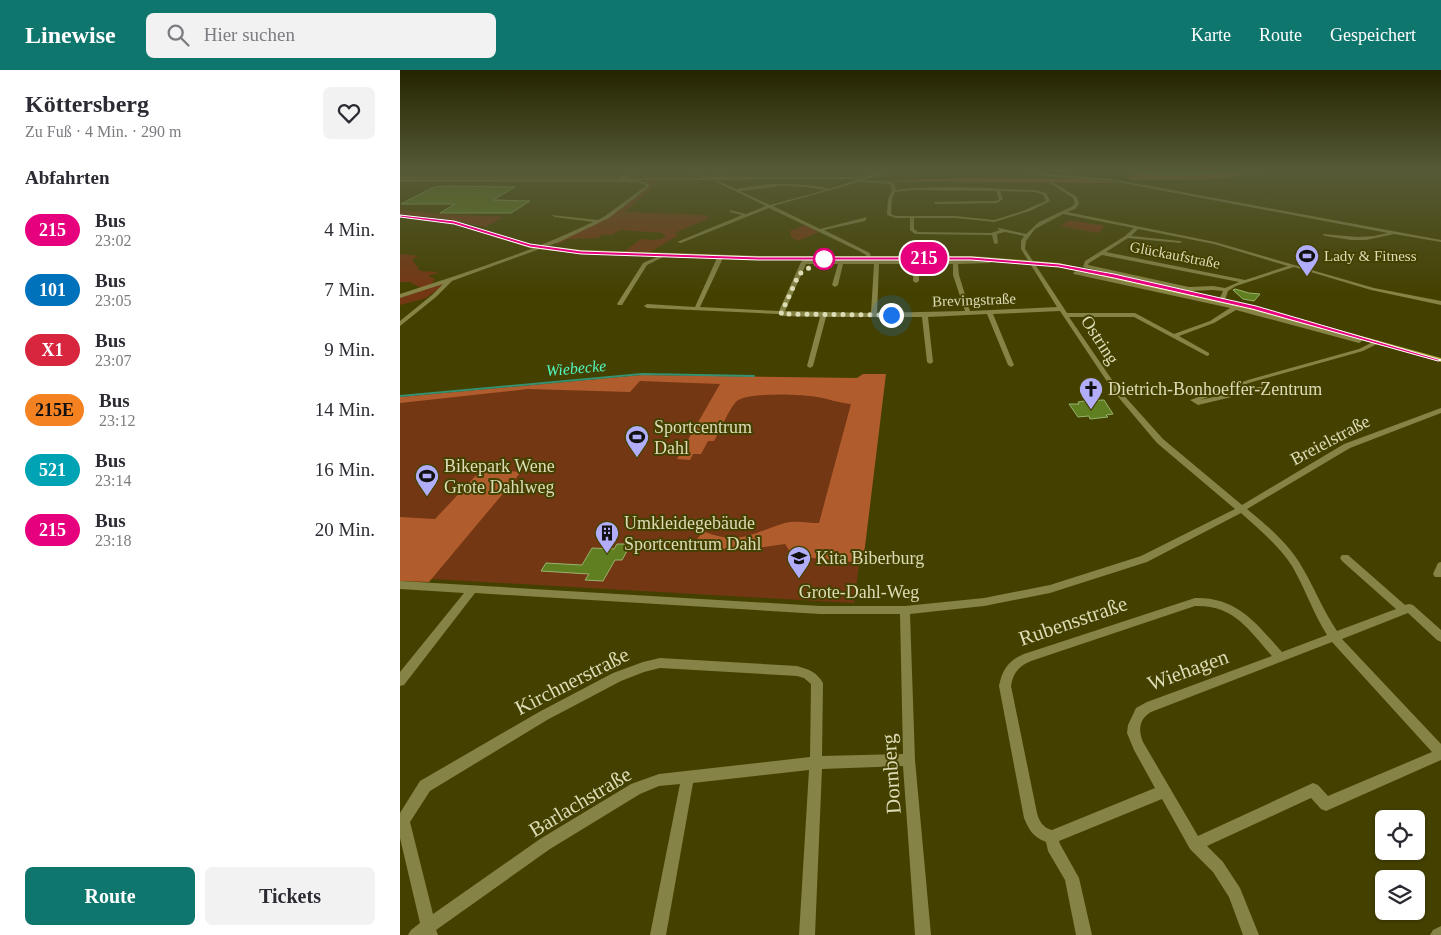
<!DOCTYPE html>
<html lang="de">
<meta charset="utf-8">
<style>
body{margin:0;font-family:"Times New Roman",serif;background:#f2f2f3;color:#2b2b33;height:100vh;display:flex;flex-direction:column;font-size:19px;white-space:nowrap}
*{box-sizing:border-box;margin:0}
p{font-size:16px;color:#7c7c81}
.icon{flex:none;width:28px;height:28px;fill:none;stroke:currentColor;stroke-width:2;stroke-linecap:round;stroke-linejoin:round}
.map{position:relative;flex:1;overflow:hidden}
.side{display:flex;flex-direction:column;background:#fff;width:400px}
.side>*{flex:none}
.badge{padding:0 10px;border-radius:16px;font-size:18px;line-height:32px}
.controls{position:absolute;left:975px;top:740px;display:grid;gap:10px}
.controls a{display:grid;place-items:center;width:50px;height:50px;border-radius:8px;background:#fff;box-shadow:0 1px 4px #0004;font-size:25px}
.you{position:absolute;width:25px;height:25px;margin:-12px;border:4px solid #fff;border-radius:50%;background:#1a73e8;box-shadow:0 0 0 8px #1a73e833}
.map>.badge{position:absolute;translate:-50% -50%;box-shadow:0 0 0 2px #fff}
h2{padding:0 25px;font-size:19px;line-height:45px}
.round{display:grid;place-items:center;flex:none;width:52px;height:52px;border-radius:8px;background:#f2f2f3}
.overview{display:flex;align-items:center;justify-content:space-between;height:85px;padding:0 25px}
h1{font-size:24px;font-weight:800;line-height:38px}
.button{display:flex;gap:10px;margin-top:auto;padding:10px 25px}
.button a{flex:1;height:58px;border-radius:8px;background:#0f766e;color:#fff;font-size:20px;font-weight:800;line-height:58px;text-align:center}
.button a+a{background:#f2f2f3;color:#2b2b33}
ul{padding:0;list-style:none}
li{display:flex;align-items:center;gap:15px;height:60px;padding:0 25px}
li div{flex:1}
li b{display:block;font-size:19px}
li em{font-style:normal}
li .badge{min-width:55px;font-weight:700;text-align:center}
header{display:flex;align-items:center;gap:30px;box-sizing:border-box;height:70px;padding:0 25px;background:#0f766e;color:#fff}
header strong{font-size:24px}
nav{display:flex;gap:28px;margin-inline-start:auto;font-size:18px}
.search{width:350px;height:45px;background:#f2f2f3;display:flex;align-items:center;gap:12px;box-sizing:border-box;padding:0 18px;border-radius:8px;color:#7c7c81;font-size:19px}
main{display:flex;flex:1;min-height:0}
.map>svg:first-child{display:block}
</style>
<header>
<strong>Linewise</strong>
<div class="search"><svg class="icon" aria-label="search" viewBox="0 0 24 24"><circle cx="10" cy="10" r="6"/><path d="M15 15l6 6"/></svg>Hier suchen</div>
<nav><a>Karte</a><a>Route</a><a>Gespeichert</a></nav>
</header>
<main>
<section class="side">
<div class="overview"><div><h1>Köttersberg</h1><p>Zu Fuß · 4 Min. · 290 m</p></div><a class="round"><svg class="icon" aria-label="heart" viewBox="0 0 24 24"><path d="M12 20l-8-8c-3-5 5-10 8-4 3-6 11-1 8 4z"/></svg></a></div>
<h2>Abfahrten</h2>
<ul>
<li><span class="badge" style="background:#e6007e;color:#fff">215</span><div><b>Bus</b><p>23:02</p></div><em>4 Min.</em></li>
<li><span class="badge" style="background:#0072bc;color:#fff">101</span><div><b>Bus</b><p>23:05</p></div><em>7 Min.</em></li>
<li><span class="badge" style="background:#d7263d;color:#fff">X1</span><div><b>Bus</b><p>23:07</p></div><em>9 Min.</em></li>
<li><span class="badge" style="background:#f58220;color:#111">215E</span><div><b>Bus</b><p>23:12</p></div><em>14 Min.</em></li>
<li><span class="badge" style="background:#00a3b4;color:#fff">521</span><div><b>Bus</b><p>23:14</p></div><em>16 Min.</em></li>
<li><span class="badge" style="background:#e6007e;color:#fff">215</span><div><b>Bus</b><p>23:18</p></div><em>20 Min.</em></li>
</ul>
<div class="button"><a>Route</a><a>Tickets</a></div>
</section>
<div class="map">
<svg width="1041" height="865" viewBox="0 0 1041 865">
<rect width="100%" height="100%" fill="#444100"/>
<path fill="#743714" d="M359,101L364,105C347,109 315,110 299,104L314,102Z
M243,111H261L225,142L306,145L308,149L274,163L279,165L248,183L223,182L241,169C250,170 259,171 267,166L262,165L264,163L220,160L212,165L204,164L197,168L169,169L155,176L160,171L211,146L249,118V114Z
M0,140L35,144L103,147L85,157L47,149L0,144Z
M669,150L705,156L698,163L661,156Z
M405,155L419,162L398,171L391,167L390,161Z
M0,184L19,186L12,189L20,201L39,202L28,206L35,209L31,215L21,218L10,212H0Z
M42,213L45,214L26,228L0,235V228Z
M242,306L483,310L454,533L31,509L78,453L0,449V327Z"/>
<path fill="#b15c2d" d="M721,101L778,105L867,101C822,112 778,110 732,110L729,108L731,103Z
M0,107L353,108L351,110H0Z
M568,108L690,109L719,113L465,111Z
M463,304H486L463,493L393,486L385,474L343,480L291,478L303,461C339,476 352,463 385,453C395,450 409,453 419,453L451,334C439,333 429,329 417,327C403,324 348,322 337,331C331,335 319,363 314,371H308L301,384H293L290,390L277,389L320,314L240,311L230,322L128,319L0,333V327L242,305L457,308Z
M82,399L121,402L29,512L0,511V447L35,449Z"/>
<path fill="#349171" d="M729,101H836C801,106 763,108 729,101Z"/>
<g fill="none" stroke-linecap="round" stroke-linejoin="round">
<path stroke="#349171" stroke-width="2" d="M0,326L242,304L354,306"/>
</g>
<path fill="#5f7f21" stroke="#97b46e" d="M44,116L115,117L93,130L130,131L111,143H40L55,134H1L34,117Z
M835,219L849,223L860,224L854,231L843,229L833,220Z
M704,330L713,344L706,345L708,347L690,349L689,346L678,347L669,334H679L678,332L684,331Z
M217,474H231L222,490H215L203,511L185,510L189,504L141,501L146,493L182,495L192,478L214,479Z"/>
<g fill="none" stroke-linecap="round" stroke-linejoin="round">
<path fill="#858345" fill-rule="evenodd" d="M231,101H238L230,104L223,110C232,110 243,109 250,116L209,148L159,172L52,211L36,227L0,256V251L32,225L43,214L0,228V224C65,203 131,182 193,152L154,147L152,145L198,150L205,146L246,116L244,114L236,112H0V110H218L228,102Z
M293,101H297L300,104L307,107H458L460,108L458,109H307L298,106Z
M482,101H488L464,110L493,112L496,120C541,114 589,119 635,120L646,123L650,131L630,141L594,152L555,148H514V159L518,162L591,163L600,160L597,159L599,158L626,164L639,152L671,137L675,134L673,128L650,113L651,111L677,127L679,134L675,139L667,142L815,172L974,218L1041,231V235L971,220L894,197L836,216L828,221L825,230L822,232L819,230L823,221L813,220L789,221L683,197L685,191L725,166L734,158L663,144L635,159L626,171L625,179L667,243H735L774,264L810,251L830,238L674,204L673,203L676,201L836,235L961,270L962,271L959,273L836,240L814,253L779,266L809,283V285L807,286L734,247H669L719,320L763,369L842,435L944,374L1041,338V343L950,378L847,439C866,455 886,471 899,492C913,514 922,539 937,561L996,539L942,491L940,488L942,485H948L1005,535L1009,534L1013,535L1041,560V572L1037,570L1008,543L942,569L1041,674V690L926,741L921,739L911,728L807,776L823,792L840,818L859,865H843L829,827L813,802L790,779L762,729L659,771L660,774L679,808L692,865H676L665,810L648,781L646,772C633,767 629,760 624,748L599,616C602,600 609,590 624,584L795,528C837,527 856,553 882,582L927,565C913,543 905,518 892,496C878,475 859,459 841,443L747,492L650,523L584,536L510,544L515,690L531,865H515L503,696L422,699L415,865H399L409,700L293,713L266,865H250L280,714L259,716L240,724L150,779L36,860L38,865H8L11,860L20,853L0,768V743L20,711L139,642L213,603L243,592L260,588L397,596C408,599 417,602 423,613L422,686L503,684L500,544H420L75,523L4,615L0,616V602L64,523L0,519V511L420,536H505L584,528L650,515L741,486L835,439L757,373L714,322L660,241L593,244L614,295L611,297L608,295L587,244L528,247L533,292L530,294L527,292L522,247H426L413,296L410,298L407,296L420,247L381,246L378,244L247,238L244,236L247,234L295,237L317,188L320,186L323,188L300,237L379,241L401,192L407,187L410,189L408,190H588L590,191V193L558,194L559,205L570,241L657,237L621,179V171L624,166L605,162L597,164L598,173L596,174L594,173L592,165L515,164L510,160V148H496L487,145L488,129L492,121L490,114L459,112L373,136L420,159L467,147L465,151L424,160L470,183L471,189H467L466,185L459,181L369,138L281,173L277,172L342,145L330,142V140L346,144L366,136L316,112V110L336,119L370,114H393L416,116L429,119ZM382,116L405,117L426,120L370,135L340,121ZM511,120L596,121L599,129L596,131L534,132L535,134L597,133L603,129L600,121L635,122L643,125L646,131L620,142L594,150L555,146H496L491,144L492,129L495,122ZM738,159L814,174L888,196L845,210L706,182L728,168L780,173L782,172L780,171L731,166ZM702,185L839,212L825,218L813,216L789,217L688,195L689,193ZM406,194H438L432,215L435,217L438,215L443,194H474L471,243L385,241ZM479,194H514L513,211L516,213L519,211V194H553V205L565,241L477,243ZM795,536C834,535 848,559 872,586L747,632L736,638L728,655L727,663L734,680L755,718L652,760C643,758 639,751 637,743L611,616C613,603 619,596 631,591ZM932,572L1032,682L928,726L918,715L913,713L798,766L743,672C738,660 739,649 751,642ZM260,598L397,606L404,608L411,614L410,687L259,704L231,714L140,769L33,844L10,752L30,721L147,650L221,611L244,602Z
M616,101L712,109L1041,170V172L994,164L966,170H951L925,166L923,165V164L958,167L974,166L988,163L712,111L642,106Z
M261,185L265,186L247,195L222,235H218L217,234L243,193Z
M977,270L979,271V273L963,281L852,312L800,330L868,315L870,316V318L798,335L790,330L848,310L959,279Z
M1041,492V507H1035L1033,504L1038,493Z
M1041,856V865H1030L1033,860Z"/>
<path fill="#ada93f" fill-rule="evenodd" d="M0,145L55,151L131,174L181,180L358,186H571L659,193L853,236L1041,288V292L852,240L659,197L571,190H358L181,184L130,178L54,154L0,147Z"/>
</g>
<linearGradient id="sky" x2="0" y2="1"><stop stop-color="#252400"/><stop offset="0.45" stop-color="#565a37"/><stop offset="1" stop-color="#565a37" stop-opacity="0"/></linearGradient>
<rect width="1041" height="222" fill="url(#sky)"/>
<path fill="#e6007e" stroke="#fff" d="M0,145L54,151L130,174L181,181L358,187H571L659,194L714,204L856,236L1041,290L1038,291L852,239L714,208L659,197L571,190H358L181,184L130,177L54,154L0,147Z"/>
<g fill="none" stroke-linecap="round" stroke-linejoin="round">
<path stroke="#dcdcb6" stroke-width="5" stroke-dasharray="0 9" d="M424,189L399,204L381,244L491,245"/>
</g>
<defs>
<g id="stadium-pin" transform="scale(1.25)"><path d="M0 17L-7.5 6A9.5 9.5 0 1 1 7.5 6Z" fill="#b2adf9" stroke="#444100"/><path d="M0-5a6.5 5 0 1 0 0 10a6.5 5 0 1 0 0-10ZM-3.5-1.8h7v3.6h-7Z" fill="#111"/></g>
<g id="church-pin" transform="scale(1.25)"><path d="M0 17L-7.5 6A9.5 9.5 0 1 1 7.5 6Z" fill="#b2adf9" stroke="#444100"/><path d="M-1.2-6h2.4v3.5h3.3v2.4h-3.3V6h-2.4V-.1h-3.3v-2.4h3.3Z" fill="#111"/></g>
<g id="building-pin" transform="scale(1.25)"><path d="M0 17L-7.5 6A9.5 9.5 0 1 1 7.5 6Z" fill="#b2adf9" stroke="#444100"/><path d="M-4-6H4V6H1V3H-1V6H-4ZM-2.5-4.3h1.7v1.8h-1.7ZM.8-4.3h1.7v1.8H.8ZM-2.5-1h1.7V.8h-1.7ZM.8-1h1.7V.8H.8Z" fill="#111"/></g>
<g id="school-pin" transform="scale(1.25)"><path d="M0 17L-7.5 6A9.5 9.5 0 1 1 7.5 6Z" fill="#b2adf9" stroke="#444100"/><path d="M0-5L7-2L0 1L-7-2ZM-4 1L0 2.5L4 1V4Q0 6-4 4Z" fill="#111"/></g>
</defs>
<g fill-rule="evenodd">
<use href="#stadium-pin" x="907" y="186"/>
<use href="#church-pin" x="691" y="319"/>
<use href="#stadium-pin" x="237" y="367"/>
<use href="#stadium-pin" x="27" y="406"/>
<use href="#building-pin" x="207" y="463"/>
<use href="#school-pin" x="399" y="488"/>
</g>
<circle fill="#fff" stroke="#e6007e" stroke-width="2.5" cx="424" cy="189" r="10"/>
<g text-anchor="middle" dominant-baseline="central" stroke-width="4" stroke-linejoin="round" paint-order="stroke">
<g font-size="15" fill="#dcdcb6" stroke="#444100">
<text transform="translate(775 185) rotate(11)">Glückaufstraße</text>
<text transform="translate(574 230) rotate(-2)">Brevingstraße</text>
</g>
<g font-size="15" fill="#dcdcb6" stroke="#444100" text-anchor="start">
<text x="924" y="186">Lady &amp; Fitness</text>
</g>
<g font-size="16" font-style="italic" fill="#51f5bf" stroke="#444100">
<text transform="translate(176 298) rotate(-5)">Wiebecke</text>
</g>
<g font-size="18" fill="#dcdcb6" stroke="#444100">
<text transform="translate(700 270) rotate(57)">Ostring</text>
<text transform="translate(930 370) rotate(-28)">Breielstraße</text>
<text x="459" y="522">Grote-Dahl-Weg</text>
</g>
<g font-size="18" fill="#dcdcb6" stroke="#444100" text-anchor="start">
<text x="708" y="319">Dietrich-Bonhoeffer-Zentrum</text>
<text x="254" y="357">Sportcentrum<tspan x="254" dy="21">Dahl</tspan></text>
<text x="44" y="396">Bikepark Wene<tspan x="44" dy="21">Grote Dahlweg</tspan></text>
<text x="224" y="453">Umkleidegebäude<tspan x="224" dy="21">Sportcentrum Dahl</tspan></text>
<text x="416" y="488">Kita Biberburg</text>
</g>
<g font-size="21" fill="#dcdcb6" stroke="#444100">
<text transform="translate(673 551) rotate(-19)">Rubensstraße</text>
<text transform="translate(788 600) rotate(-20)">Wiehagen</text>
<text transform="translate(172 611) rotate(-27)">Kirchnerstraße</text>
<text transform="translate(491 704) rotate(-94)">Dornberg</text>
<text transform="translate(180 732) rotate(-31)">Barlachstraße</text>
</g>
</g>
</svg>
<div class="controls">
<a><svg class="icon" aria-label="locate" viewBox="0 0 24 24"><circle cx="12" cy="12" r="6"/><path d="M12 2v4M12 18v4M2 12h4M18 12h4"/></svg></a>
<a><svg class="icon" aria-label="layers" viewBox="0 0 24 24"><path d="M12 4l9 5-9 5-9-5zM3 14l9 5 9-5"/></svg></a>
</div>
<div class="you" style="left:491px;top:245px"></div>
<b class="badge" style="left:524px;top:188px;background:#e6007e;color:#fff">215</b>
</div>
</main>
